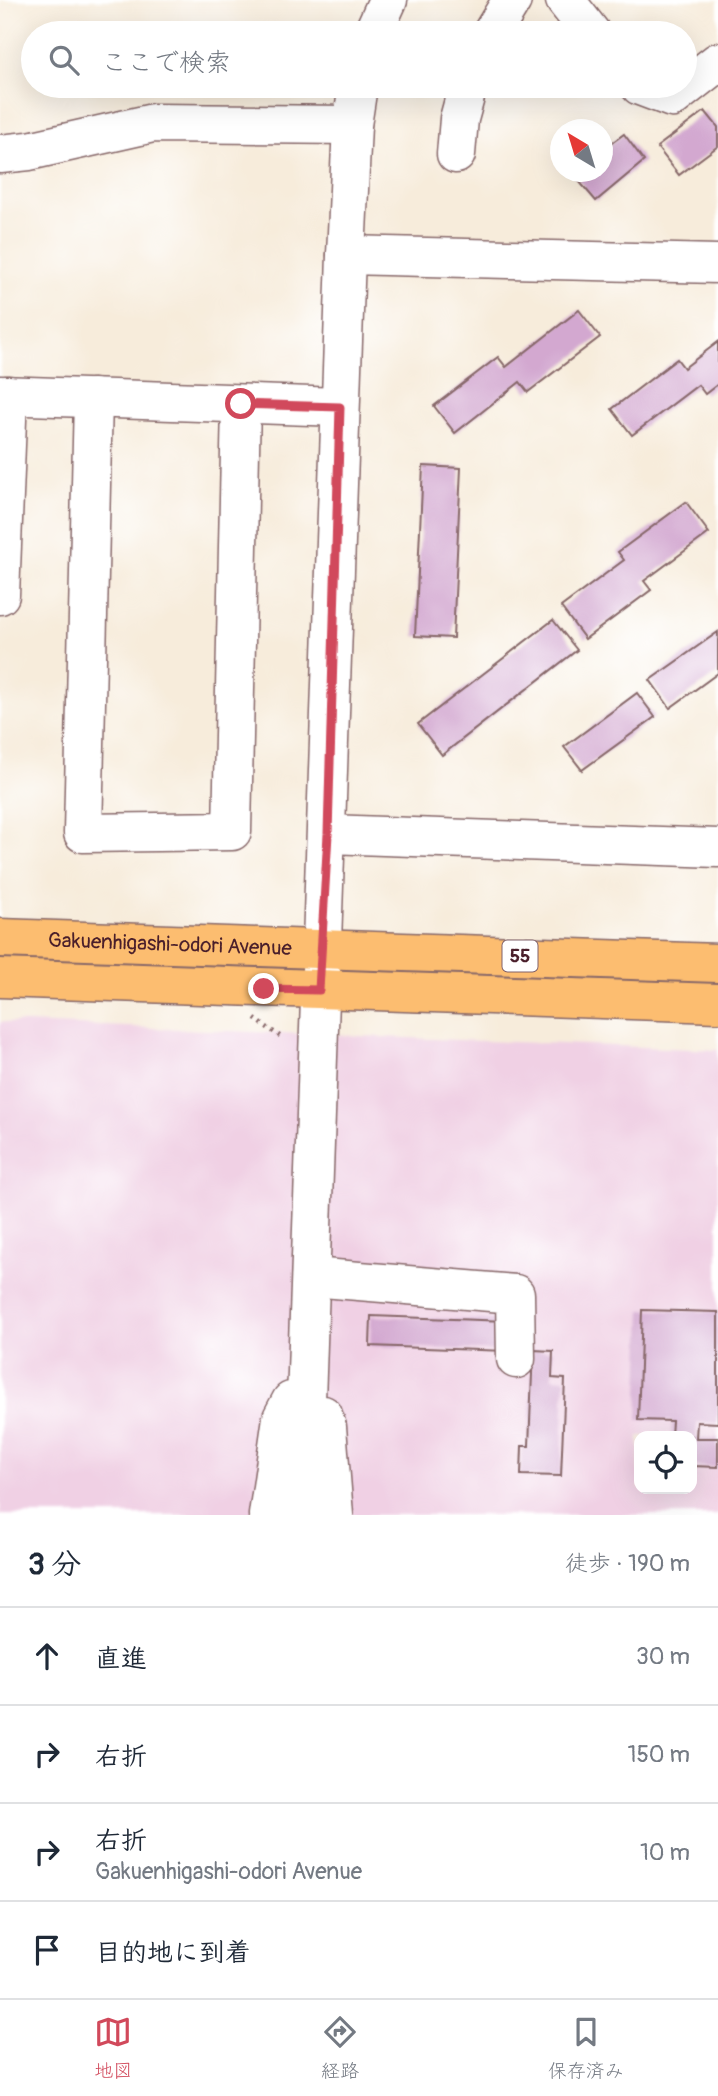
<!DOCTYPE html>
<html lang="ja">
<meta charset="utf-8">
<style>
body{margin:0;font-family:Pangolin,"Klee One",sans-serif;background:#f2f2f3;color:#1f2937}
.controls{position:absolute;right:21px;bottom:21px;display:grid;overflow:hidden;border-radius:14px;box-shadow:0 7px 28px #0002}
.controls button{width:63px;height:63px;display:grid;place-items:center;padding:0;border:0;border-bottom:2px solid #e0e1e3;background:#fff;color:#1f2937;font:35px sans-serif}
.compass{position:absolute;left:550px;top:119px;width:63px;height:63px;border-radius:50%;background:#fff;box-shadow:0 7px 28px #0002;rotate:322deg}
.stop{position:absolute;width:21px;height:21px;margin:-16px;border:5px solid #d1495b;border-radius:50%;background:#fff}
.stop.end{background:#d1495b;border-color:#fff;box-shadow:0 2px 7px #0008}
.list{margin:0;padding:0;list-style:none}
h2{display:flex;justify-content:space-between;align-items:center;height:91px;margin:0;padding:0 28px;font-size:30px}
h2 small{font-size:23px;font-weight:400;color:#747a83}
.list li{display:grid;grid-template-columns:46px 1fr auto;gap:21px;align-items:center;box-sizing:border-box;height:98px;padding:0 28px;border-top:2px solid #e0e1e3}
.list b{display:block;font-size:26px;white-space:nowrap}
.list p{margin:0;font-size:23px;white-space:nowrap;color:#747a83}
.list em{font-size:23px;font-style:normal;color:#747a83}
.icon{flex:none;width:38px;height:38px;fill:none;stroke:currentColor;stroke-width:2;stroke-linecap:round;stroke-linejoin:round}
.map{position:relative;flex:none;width:718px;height:1515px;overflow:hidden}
.search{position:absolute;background:#fff;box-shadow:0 7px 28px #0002;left:21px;right:21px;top:21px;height:77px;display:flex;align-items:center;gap:18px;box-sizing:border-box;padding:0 24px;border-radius:38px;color:#747a83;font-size:26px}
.sheet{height:483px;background:#fff}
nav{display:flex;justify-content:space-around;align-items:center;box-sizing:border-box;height:98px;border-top:2px solid #e0e1e3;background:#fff;font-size:19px;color:#747a83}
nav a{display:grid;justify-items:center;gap:4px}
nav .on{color:#d1495b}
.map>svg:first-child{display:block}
.built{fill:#f0d0e4;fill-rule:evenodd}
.building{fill:#d3a8d0}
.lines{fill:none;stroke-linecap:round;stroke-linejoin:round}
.minor-casing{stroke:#876769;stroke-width:41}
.major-casing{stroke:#876769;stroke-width:41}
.path{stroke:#876769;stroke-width:4.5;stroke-dasharray:2 5;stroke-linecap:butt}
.minor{stroke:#fff;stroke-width:38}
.major{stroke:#fcbd6f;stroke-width:38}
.route{stroke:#d1495b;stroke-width:9}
.labels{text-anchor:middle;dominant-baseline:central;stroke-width:7;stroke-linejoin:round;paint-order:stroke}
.shield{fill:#fff;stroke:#80626b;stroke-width:2}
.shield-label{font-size:19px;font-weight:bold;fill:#4a1f2b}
.street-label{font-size:21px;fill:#4a1f2b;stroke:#fff}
</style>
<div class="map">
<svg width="718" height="1515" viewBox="0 0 718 1515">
<rect width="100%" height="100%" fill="#fff"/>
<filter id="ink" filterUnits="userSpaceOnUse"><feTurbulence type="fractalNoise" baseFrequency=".0143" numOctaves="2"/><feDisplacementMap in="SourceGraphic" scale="14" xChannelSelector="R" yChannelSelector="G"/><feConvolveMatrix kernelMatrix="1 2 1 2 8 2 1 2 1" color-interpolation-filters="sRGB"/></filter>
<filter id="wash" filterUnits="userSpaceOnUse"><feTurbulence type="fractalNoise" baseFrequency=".00686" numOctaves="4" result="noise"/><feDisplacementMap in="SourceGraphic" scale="28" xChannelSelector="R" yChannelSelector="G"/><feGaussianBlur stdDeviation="1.57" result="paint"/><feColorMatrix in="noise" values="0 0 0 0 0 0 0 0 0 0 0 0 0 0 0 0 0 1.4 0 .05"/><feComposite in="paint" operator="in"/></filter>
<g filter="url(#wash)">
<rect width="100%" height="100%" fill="#f7ecdb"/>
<path class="built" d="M0,1022l718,28v465h-718zM639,1436h53v53h-53z"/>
<g id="blocks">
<g class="building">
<polygon points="705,111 718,127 718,146 679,175 657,147"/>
<polygon points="624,134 644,161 596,201 572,173 602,172 602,150"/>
<polygon points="579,310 600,337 528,392 520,382 455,433 434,406 498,357 506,367"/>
<polygon points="718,342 718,384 705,394 698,385 632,435 612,409 677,359 684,368"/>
<polygon points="423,466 461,468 453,638 415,636"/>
<polygon points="686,502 709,533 644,581 651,590 585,639 561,607 624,560 618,552"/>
<polygon points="553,620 577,650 442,755 418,724"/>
<polygon points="718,632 718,673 670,708 650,680"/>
<polygon points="637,693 655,717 582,770 564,747"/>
<polygon points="642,1310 718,1312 718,1423 697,1422 696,1438 718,1438 718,1467 692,1466 692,1436 671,1436 672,1421 638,1420"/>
<polygon points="371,1316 507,1321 506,1351 370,1346"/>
<polygon points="533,1350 553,1351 552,1378 565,1379 561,1476 521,1475 522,1446 529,1446"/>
</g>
</g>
</g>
<g filter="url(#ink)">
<use href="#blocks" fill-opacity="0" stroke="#876769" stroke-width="2"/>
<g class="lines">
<defs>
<g id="minor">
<polyline points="565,0 591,33"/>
<polyline points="373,33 388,0"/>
<polyline points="492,33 512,0"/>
<polyline points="640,86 672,98 718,62"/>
<polyline points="0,154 29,151 153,123 352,125"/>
<polyline points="456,154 459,119 468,86"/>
<polyline points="346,255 718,264"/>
<polyline points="0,395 340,407"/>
<polyline points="93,398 83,833 232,831 241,404"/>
<polyline points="0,595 8,395"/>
<polyline points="328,834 718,848"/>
<polyline points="311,1277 515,1294 516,1359"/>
<polyline points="323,1415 327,1427 334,1515"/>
<polyline points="268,1515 282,1418 291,1401"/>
<polyline points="302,1515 346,255 352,125 358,86"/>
</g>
<g id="major">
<path id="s1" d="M0,938l718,25"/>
<polyline points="0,978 718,1003"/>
</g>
</defs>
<use href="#minor" class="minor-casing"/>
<use href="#major" class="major-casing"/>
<polyline class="path" points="255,1019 281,1037"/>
<use href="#minor" class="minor"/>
<use href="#major" class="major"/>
</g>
</g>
<g class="lines" filter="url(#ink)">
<polyline class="route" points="241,404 340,407 328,834 319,990 264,989"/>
</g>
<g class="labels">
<rect class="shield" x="502.5" y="940.5" width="35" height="31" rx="5"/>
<g class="shield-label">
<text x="520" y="956">55</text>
</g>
<g class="street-label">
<text stroke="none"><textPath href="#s1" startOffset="170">Gakuenhigashi-odori Avenue</textPath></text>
</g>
</g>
</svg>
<div class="controls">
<button><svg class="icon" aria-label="locate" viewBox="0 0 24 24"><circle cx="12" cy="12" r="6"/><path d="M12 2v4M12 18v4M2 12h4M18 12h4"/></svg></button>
</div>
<svg class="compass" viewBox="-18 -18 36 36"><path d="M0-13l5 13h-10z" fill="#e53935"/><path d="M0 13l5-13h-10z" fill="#747a83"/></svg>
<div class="stop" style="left:241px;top:404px"></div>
<div class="stop end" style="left:264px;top:989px"></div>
<div class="search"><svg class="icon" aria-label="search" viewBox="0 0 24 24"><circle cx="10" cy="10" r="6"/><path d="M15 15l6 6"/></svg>ここで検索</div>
</div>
<section class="sheet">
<h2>3 分<small>徒歩 · 190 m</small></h2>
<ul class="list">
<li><svg class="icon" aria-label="ahead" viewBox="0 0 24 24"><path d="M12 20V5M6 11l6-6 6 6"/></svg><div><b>直進</b></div><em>30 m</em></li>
<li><svg class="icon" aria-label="right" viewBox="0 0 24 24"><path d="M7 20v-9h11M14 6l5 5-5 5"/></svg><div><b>右折</b></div><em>150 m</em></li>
<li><svg class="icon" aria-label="right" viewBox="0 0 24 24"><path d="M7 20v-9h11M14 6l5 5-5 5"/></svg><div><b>右折</b><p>Gakuenhigashi-odori Avenue</p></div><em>10 m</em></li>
<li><svg class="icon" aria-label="arrive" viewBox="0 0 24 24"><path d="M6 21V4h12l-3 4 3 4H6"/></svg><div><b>目的地に到着</b></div></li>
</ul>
</section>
<nav>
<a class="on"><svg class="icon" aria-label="map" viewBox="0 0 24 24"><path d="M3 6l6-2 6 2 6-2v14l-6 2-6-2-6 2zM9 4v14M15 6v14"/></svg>地図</a>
<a><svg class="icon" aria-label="directions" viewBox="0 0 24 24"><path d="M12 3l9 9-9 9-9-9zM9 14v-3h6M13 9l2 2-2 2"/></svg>経路</a>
<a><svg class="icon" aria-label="saved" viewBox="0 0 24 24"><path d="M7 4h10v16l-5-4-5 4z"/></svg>保存済み</a>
</nav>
